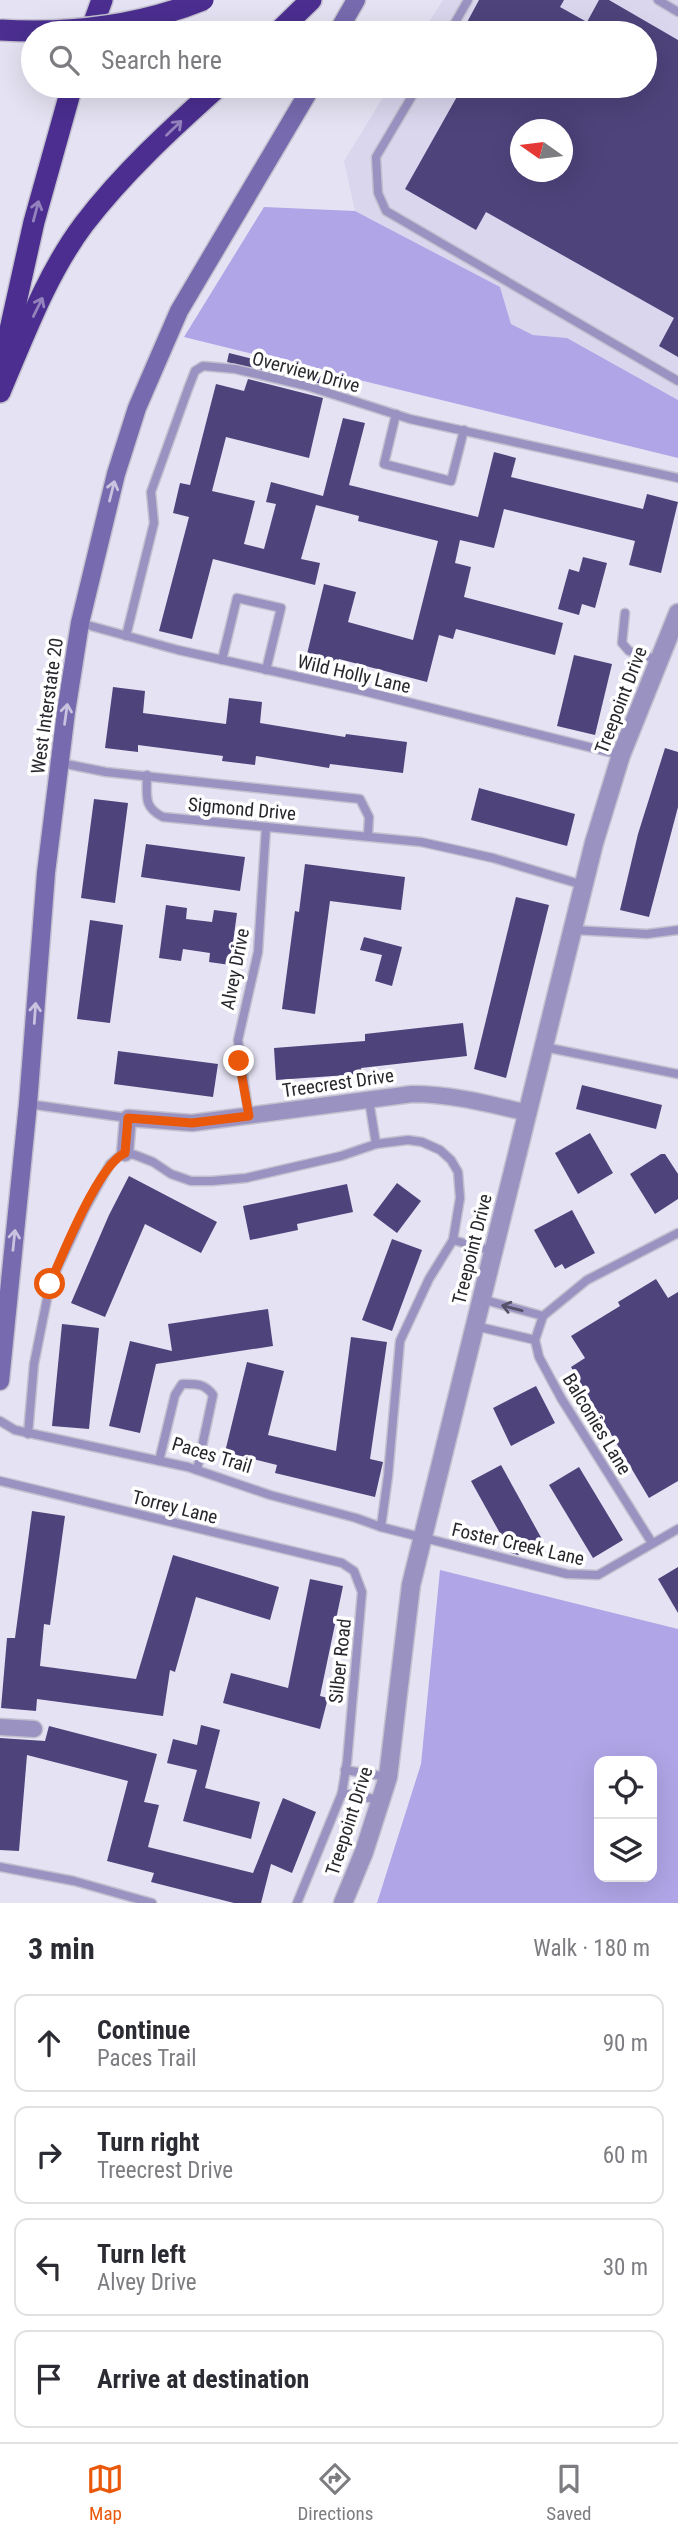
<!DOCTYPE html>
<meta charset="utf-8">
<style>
body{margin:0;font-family:"Roboto Condensed",sans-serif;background:#f2f2f3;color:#2b2b33}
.controls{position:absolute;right:21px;bottom:21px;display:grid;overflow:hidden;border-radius:14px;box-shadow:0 7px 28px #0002}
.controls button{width:63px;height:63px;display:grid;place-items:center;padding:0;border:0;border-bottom:2px solid #e1e1e2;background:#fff;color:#2b2b33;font:35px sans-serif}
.compass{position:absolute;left:510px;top:119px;width:63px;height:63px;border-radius:50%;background:#fff;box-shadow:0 7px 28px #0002;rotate:284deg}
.stop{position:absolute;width:21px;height:21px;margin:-16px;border:5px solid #ea580c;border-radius:50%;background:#fff}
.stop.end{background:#ea580c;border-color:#fff;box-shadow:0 2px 7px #0008}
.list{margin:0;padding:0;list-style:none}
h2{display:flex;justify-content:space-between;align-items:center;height:91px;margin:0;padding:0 28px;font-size:30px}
h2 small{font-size:23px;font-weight:400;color:#7c7c81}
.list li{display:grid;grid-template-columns:46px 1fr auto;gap:21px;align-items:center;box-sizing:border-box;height:98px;margin:0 14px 14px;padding:0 14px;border:2px solid #e1e1e2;border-radius:14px}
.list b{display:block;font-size:26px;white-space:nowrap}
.list p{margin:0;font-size:23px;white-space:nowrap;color:#7c7c81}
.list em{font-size:23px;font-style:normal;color:#7c7c81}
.icon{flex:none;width:38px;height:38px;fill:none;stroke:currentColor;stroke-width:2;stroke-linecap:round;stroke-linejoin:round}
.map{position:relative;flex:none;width:678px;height:1903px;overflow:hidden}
.search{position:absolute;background:#fff;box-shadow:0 7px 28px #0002;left:21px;right:21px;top:21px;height:77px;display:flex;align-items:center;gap:18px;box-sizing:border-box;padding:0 24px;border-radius:38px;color:#7c7c81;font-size:26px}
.sheet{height:539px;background:#fff}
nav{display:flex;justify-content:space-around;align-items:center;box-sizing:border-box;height:98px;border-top:2px solid #e1e1e2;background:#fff;font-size:19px;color:#7c7c81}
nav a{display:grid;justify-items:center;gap:4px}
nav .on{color:#ea580c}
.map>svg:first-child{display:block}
.built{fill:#d9d6ed;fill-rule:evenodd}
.forest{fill:#b0a5e6;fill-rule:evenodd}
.building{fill:#4e437b;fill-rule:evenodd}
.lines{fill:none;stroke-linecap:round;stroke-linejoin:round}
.service-casing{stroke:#c3c1cf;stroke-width:11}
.minor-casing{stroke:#c3c1cf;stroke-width:19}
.tertiary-casing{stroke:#c3c1cf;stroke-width:21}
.secondary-casing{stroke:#c3c1cf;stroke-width:21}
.motorway-casing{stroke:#c3c1cf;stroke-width:24}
.service{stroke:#9a93c2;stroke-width:8}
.minor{stroke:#9a93c2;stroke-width:16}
.tertiary{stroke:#9a93c2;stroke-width:18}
.secondary{stroke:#776aae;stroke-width:18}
.motorway{stroke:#4b2e90;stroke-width:21}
.motorway-bridge-casing{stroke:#c3c1cf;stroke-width:24;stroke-linecap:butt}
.motorway-bridge{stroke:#4b2e90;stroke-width:21}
.oneway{stroke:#9382bc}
.oneway2{stroke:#c9c3df}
.oneway3{stroke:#565269}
.route{stroke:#ea580c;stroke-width:9}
.labels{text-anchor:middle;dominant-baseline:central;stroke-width:7;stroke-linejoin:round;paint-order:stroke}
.street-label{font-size:19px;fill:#28272d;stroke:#fff}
</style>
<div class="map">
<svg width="678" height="1903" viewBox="0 0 678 1903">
<rect width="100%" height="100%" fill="#e5e3f3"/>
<path class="built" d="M443,0h235v400l-111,-62 -34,-3 -22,-11 -11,-37 -145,-76 -11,-50 46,-75h255v-53h-223zM520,130h42v42h-42z"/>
<g class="forest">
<polygon points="264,207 355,211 500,287 511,324 533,335 567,338 678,400 678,458 184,337"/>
<path d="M440,1570l238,59v274h-301l44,-139zM599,1761h53v116h-53z"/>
</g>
<g class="building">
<path d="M479,0h85l-4,7 27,15 12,-22h10l69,40v317l-19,-11 15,-28 -188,-106 -10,18 -71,-41 58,-103h182v-53h-168l-12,-7zM521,130h42v42h-42z"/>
<polygon points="229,353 328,378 326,385 227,362"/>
<polygon points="248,379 323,398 309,458 226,437 212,491 255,501 244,544 264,549 276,504 266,502 271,482 323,496 343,418 365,423 349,485 478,517 494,452 516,458 511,477 643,509 647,494 678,502 661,573 629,565 635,541 504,509 494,548 460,540 455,563 471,567 464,597 563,623 555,655 456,629 453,639 439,635 427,682 339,659 338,662 307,654 324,584 356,592 348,622 413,640 438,541 358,521 359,516 316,505 301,559 320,563 315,585 213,559 192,639 159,631 189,517 173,513 180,483 190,485 216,384 244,391"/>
<polygon points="583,557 607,563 595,608 582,604 579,615 558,609 569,569 579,572"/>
<polygon points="574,655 612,664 595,735 557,726"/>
<polygon points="113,687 145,691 143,713 226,724 229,698 262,702 260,723 345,737 346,734 407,742 403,773 330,764 329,768 256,756 255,765 222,761 223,756 138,745 138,752 105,748"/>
<polygon points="665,748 678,752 678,807 649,917 620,910 638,834"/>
<polygon points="479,788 575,814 567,846 471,820"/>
<polygon points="94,799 128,803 115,903 81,898"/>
<polygon points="146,844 245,857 240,891 141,877"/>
<polygon points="305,864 405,877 401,910 330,901 315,1014 282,1009 295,911 299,912"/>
<polygon points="516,897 549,905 506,1078 474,1069"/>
<polygon points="166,905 187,908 186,919 212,922 214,910 237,913 230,965 209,962 210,953 183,949 181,961 159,958"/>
<polygon points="90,920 123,925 110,1023 77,1019"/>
<polygon points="364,937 402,947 392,986 375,981 382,955 360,950"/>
<polygon points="463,1023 467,1056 361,1068 362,1074 276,1080 274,1048 365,1041 365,1034"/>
<polygon points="118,1051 218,1064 213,1097 114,1084"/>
<polygon points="582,1085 662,1105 656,1129 576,1109"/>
<polygon points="590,1133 613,1173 578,1194 555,1153"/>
<polygon points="661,1154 665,1154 678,1174 678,1199 655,1214 630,1174"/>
<polygon points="129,1176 217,1222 201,1253 145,1224 105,1317 71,1303 109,1215"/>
<polygon points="397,1183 421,1201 397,1233 373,1215"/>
<polygon points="347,1184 353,1212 297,1224 298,1230 250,1240 243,1206"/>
<polygon points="572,1210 595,1253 565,1269 562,1264 555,1268 534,1230"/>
<polygon points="392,1239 422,1250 392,1331 362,1320"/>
<polygon points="656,1279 668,1298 678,1292 678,1481 649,1498 571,1367 585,1358 571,1336 620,1306 618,1302"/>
<polygon points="268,1309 273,1346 156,1364 140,1433 109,1426 130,1341 172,1351 168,1324"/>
<polygon points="62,1324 99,1328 89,1429 52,1426"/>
<polygon points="351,1337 387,1342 370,1459 383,1462 375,1497 275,1473 277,1465 225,1452 247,1362 284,1371 268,1435 336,1451"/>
<polygon points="536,1386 555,1423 511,1446 493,1408"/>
<polygon points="501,1465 543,1541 518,1555 511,1553 471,1481"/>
<polygon points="579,1467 623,1540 593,1558 549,1485"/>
<polygon points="32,1511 65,1516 50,1625 44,1624 40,1666 136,1679 173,1555 279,1587 270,1620 196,1597 175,1672 170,1670 163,1716 37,1699 36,1711 1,1708 7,1638 15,1638"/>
<polygon points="678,1567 678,1613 658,1579"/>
<polygon points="310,1579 343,1586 320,1696 328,1698 320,1729 223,1703 231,1673 288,1688"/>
<polygon points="201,1725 220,1730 205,1788 260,1802 251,1839 183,1821 197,1770 167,1763 173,1739 197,1745"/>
<polygon points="49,1726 157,1754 144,1802 159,1805 148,1847 253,1873 283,1798 316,1812 292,1873 271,1864 261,1903 234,1903 151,1882 154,1873 107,1861 128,1781 27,1755 19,1851 0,1850 0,1738 45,1741"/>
</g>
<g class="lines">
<defs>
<g id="service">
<polyline points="658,0 678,12"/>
<polyline points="449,33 468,0"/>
<polyline points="418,86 376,157 378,193 386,211 678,381"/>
<polyline points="396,414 384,464 451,481 464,430"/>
<polyline points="625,613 622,643 629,651 658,660"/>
<polyline points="80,623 178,650 363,691 621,755"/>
<polyline points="126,636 154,523 151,492 188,389 195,371 203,366 235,369 307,386 410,419 678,478"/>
<polyline points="222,660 237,598 281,608 266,670"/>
<polyline points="61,763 106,772 360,799 369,817 368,835"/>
<path d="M147,775c0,21 -4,32 16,42l258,25 72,16 90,27"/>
<polyline points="573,930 647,934 678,930"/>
<polyline points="544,1047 678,1074"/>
<polyline points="369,1100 376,1144"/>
<polyline points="28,1104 128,1118"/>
<polyline points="249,1117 238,1040 258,952 266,827"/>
<polyline points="453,1240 493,1251"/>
<polyline points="481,1299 543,1316"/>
<polyline points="543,1316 535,1340 539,1357 561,1398 652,1543"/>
<polyline points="543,1316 587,1280 678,1233"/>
<polyline points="475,1326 535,1340"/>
<polyline points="0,1421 15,1430 188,1467 270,1495 356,1518 381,1527 567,1574 598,1575 678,1529"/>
<polyline points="28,1434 34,1364 50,1284 85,1209 110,1164 119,1156 125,1153 135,1155 153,1162 171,1174 191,1181 212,1181 246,1178 341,1156 376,1144 408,1140 422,1142 440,1150 451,1160 458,1172 460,1198 453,1240 429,1279 400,1341 388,1476 381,1527"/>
<path d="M159,1461l16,-66 7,-11c14,0 22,-1 31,11l-16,75"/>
<polyline points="0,1481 342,1563 354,1571 362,1592 347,1762 342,1793 297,1903"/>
<polyline points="345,1770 388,1777"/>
<polyline points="342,1793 380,1800"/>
<polyline points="0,1867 74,1881 152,1903"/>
</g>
<g id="minor">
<path d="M125,1153l3,-35 64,5 220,-29c40,0 77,10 116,19"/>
<polyline points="0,1727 34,1729"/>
</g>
<polyline id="tertiary" points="343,1903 364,1852 388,1777 411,1585 594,843 621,755 678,613"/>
<g id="secondary">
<polyline points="337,33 356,0"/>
<polyline points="0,1381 28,1104 46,873 66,712 80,623 116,474 137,408 179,311 312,86"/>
</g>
<g id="motorway">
<polyline points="90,33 102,0"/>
<polyline points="277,33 311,0"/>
<polyline points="3,361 34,222 72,86"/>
<path d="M0,392c24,-56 47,-119 84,-168 39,-51 87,-95 135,-138"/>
</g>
</defs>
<use href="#service" class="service-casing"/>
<use href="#minor" class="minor-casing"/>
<use href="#tertiary" class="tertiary-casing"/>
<use href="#secondary" class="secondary-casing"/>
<use href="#motorway" class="motorway-casing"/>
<use href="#service" class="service"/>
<use href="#minor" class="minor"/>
<use href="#tertiary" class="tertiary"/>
<use href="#secondary" class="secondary"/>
<use href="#motorway" class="motorway"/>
<defs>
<path id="motorway-bridge" d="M0,30c68,4 139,-4 203,-30"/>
</defs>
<use href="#motorway-bridge" class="motorway-bridge-casing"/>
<use href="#motorway-bridge" class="motorway-bridge"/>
</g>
<defs><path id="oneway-shaft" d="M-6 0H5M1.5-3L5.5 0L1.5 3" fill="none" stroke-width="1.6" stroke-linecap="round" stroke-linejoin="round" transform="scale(1.75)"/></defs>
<g class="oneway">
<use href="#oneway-shaft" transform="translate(174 128) rotate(-44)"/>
<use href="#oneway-shaft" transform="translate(36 211) rotate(-75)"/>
<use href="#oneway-shaft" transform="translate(38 307) rotate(-64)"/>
</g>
<g class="oneway2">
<use href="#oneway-shaft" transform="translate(112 491) rotate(-76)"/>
<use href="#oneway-shaft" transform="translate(66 714) rotate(-82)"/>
<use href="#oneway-shaft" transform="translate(35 1013) rotate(-86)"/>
<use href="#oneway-shaft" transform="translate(14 1240) rotate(-84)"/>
</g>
<use class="oneway3" href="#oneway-shaft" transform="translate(512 1308) rotate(-165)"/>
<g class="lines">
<path class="route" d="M50,1284c12,-29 49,-120 75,-131l3,-35 64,5 57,-7 -10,-55"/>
</g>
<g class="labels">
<g class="street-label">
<text transform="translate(306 372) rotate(15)">Overview Drive</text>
<text transform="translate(354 674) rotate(13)">Wild Holly Lane</text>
<text transform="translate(621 700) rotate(-69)">Treepoint Drive</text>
<text transform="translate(47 706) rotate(-82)">West Interstate 20</text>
<text transform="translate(242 809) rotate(5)">Sigmond Drive</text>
<text transform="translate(235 969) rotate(-79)">Alvey Drive</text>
<text transform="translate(338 1083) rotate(-8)">Treecrest Drive</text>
<text transform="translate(472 1249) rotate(-76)">Treepoint Drive</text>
<text transform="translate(597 1424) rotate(59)">Balconies Lane</text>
<text transform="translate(212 1455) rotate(17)">Paces Trail</text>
<text transform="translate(175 1507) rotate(14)">Torrey Lane</text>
<text transform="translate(518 1544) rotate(13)">Foster Creek Lane</text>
<text transform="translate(340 1661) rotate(-84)">Silber Road</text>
<text transform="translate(349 1821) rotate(-72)">Treepoint Drive</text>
</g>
</g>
</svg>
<div class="controls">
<button><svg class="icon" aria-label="locate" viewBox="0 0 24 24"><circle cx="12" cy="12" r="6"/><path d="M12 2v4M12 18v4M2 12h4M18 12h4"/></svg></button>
<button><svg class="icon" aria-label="layers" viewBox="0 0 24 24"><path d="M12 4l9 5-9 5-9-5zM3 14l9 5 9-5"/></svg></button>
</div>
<svg class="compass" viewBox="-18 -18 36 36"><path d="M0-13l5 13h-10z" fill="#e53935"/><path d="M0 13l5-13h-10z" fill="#7c7c81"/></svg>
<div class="stop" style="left:50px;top:1284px"></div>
<div class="stop end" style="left:239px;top:1061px"></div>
<div class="search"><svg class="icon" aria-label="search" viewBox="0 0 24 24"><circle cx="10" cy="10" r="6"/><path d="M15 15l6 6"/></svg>Search here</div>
</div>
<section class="sheet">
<h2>3 min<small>Walk · 180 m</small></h2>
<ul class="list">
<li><svg class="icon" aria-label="ahead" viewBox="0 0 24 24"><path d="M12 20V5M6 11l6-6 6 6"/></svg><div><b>Continue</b><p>Paces Trail</p></div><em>90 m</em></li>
<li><svg class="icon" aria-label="right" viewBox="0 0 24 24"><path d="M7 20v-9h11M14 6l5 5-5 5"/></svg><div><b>Turn right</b><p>Treecrest Drive</p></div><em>60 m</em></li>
<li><svg class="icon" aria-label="left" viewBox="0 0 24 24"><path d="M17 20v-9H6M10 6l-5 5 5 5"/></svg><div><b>Turn left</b><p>Alvey Drive</p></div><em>30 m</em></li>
<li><svg class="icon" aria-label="arrive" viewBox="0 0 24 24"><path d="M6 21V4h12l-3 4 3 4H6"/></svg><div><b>Arrive at destination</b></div></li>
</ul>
</section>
<nav>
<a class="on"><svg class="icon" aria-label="map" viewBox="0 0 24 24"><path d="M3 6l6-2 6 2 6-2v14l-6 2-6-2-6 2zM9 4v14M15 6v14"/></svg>Map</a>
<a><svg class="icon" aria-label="directions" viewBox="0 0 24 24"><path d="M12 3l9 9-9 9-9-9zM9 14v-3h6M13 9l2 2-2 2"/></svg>Directions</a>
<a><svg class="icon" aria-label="saved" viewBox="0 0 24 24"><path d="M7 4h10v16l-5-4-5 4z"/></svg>Saved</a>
</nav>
